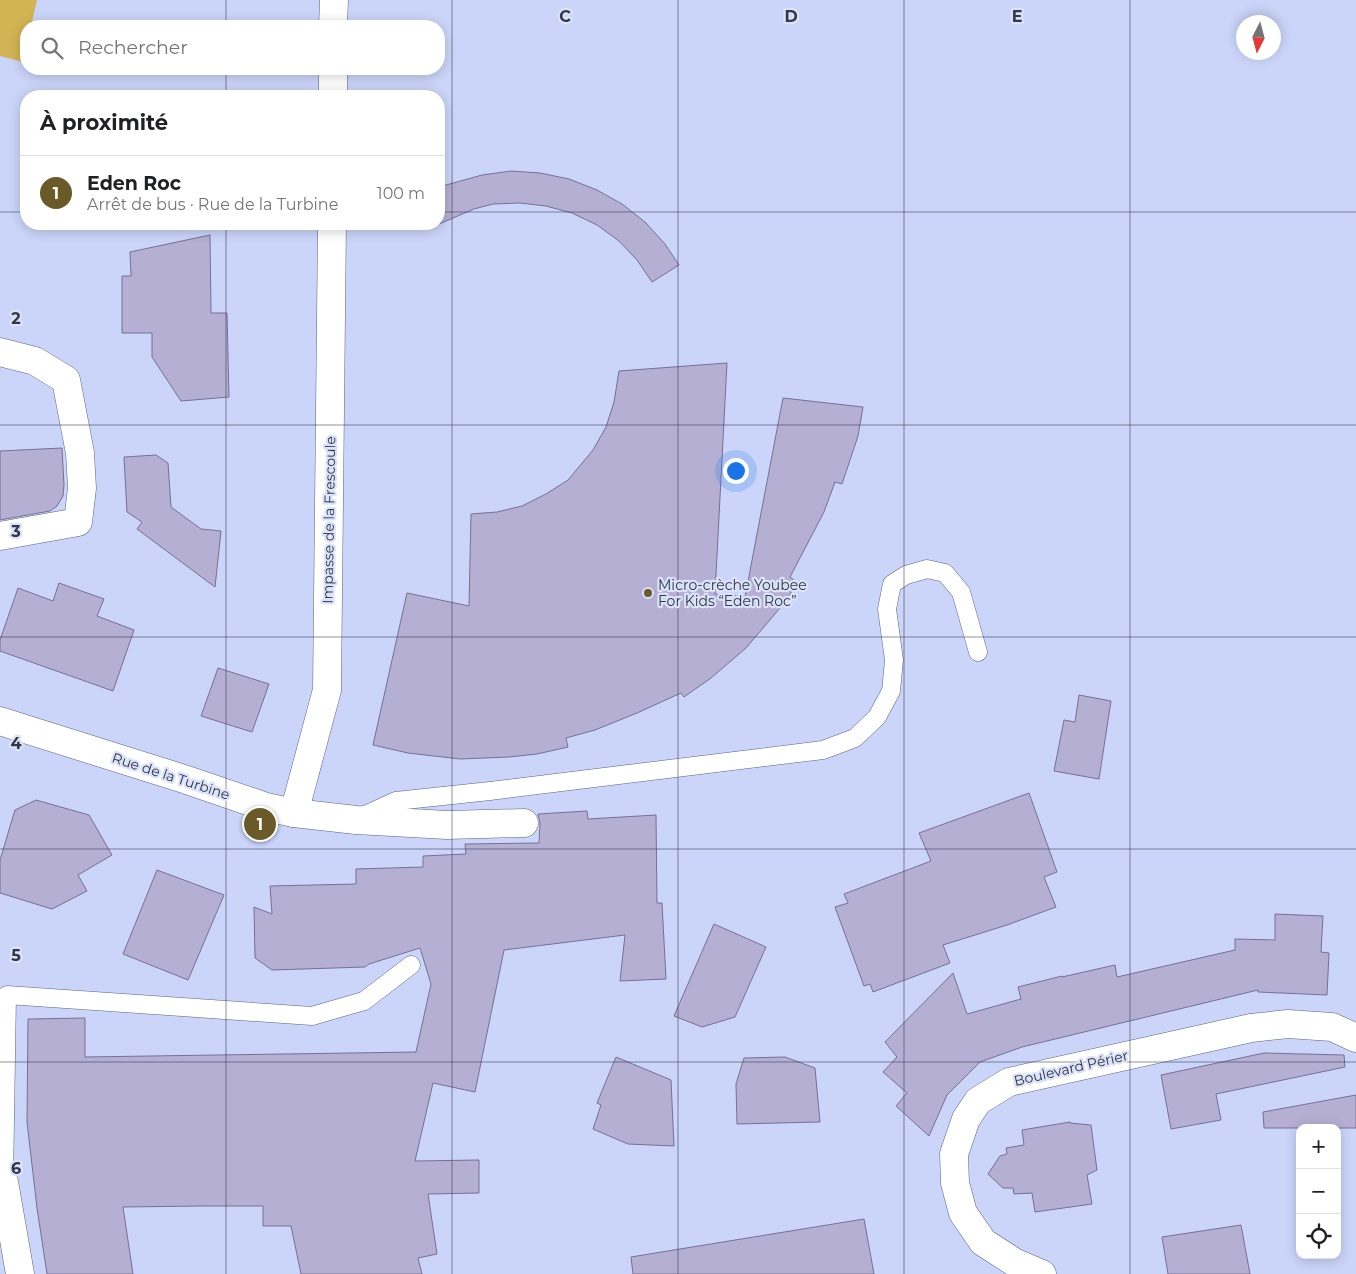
<!DOCTYPE html>
<html lang="fr">
<meta charset="utf-8">
<style>
body{margin:0;font-family:Montserrat,sans-serif;background:#f2f2f2;color:#202124}
.controls{position:absolute;right:15px;bottom:15px;display:grid;overflow:hidden;border-radius:10px;box-shadow:0 2px 12px #0003}
.controls button{width:45px;height:45px;display:grid;place-items:center;padding:0;border:0;border-bottom:1px solid #e0e0e0;background:#fff;color:#202124;font:25px sans-serif}
.compass{position:absolute;left:1236px;top:15px;width:45px;height:45px;border-radius:50%;background:#fff;box-shadow:0 2px 12px #0003;rotate:186deg}
.you{position:absolute;left:735px;top:470px;width:18px;height:18px;margin:-12px;border:4px solid #fff;border-radius:50%;background:#1a73e8;box-shadow:0 0 0 8px #1a73e833}
.badge{display:grid;place-items:center;width:32px;height:32px;border-radius:50%;background:#6a5a28;color:#fff;font-size:16px;font-weight:700}
.pin{position:absolute;translate:-50% -50%;border:2px solid #fff;box-shadow:0 1px 5px #0006}
.list{margin:0;padding:0;list-style:none}
h2{display:flex;justify-content:space-between;align-items:center;height:65px;margin:0;padding:0 20px;font-size:21px}
h2 small{font-size:16px;font-weight:400;color:#757577}
.list li{display:grid;grid-template-columns:32px 1fr auto;gap:15px;align-items:center;box-sizing:border-box;height:75px;padding:0 20px;border-top:1px solid #e0e0e0}
.list b{display:block;font-size:19px;white-space:nowrap}
.list p{margin:0;font-size:16px;white-space:nowrap;color:#757577}
.list em{font-size:16px;font-style:normal;color:#757577}
.icon{flex:none;width:28px;height:28px;fill:none;stroke:currentColor;stroke-width:2;stroke-linecap:round;stroke-linejoin:round}
.map{position:relative;flex:none;width:1356px;height:1274px;overflow:hidden}
.search{position:absolute;background:#fff;box-shadow:0 2px 12px #0003;left:20px;top:20px;width:425px;height:55px;display:flex;align-items:center;gap:12px;box-sizing:border-box;padding:0 18px;border-radius:20px;color:#757577;font-size:19px}
.panel{position:absolute;background:#fff;box-shadow:0 2px 12px #0003;left:20px;top:90px;width:425px;height:140px;border-radius:20px}
.map>svg:first-child{display:block}
.green{fill:#d2b454}
.building{fill:#b5afd4;stroke:#767193}
.lines{fill:none;stroke-linecap:round;stroke-linejoin:round}
.service-casing{stroke:#5a6383;stroke-width:19}
.minor-casing{stroke:#5a6383;stroke-width:29}
.tertiary-casing{stroke:#5a6383;stroke-width:29}
.service{stroke:#fff;stroke-width:18}
.minor{stroke:#fff;stroke-width:28}
.tertiary{stroke:#fff;stroke-width:28}
.grid{fill:none;stroke:#333746;stroke-width:1;stroke-opacity:0.55}
.poi-dot{fill:#6a5a28;stroke:#dbe2f9;stroke-width:2}
.labels{text-anchor:middle;dominant-baseline:central;stroke-width:4.5;stroke-linejoin:round;paint-order:stroke}
.street-label{font-size:14px;fill:#333746;stroke:#dbe2f9}
.poi-label{font-size:14px;fill:#333746;stroke:#dbe2f9;text-anchor:start}
.grid-label{font-size:16px;text-anchor:middle;font-weight:bold;fill:#333746;stroke:#dbe2f9;stroke-width:4.5;stroke-linejoin:round;paint-order:stroke}
</style>
<div class="map">
<svg width="1356" height="1274" viewBox="0 0 1356 1274">
<rect width="100%" height="100%" fill="#cad5f9"/>
<polygon class="green" points="0,0 37,0 31,26 26,26 26,47 23,62 0,56"/>
<g class="building">
<polygon points="511,171 540,173 569,179 597,190 622,204 645,222 665,244 679,265 652,282 637,260 619,241 597,225 572,213 546,206 520,203 493,204 474,209 439,224 439,187 482,175"/>
<polygon points="210,235 211,313 227,313 229,397 181,401 152,357 152,333 122,333 122,276 131,276 130,252"/>
<polygon points="727,363 715,594 745,597 783,398 863,407 858,436 842,484 835,482 824,512 790,577 798,583 780,608 746,648 711,678 684,697 681,693 637,713 595,730 566,738 568,747 537,754 509,757 460,759 408,753 373,745 407,593 469,606 471,514 497,512 522,506 546,494 568,480 593,450 606,427 614,402 619,371"/>
<polygon points="62,448 64,485 63,496 57,506 50,511 0,520 0,451"/>
<polygon points="156,455 168,463 171,507 201,529 221,531 215,587 137,529 142,522 127,512 124,457"/>
<polygon points="59,583 104,599 97,616 134,630 113,691 0,651 0,640 18,588 53,601"/>
<polygon points="218,668 269,684 252,732 201,716"/>
<polygon points="1079,695 1111,701 1099,779 1054,771 1064,720 1075,722"/>
<polygon points="1029,793 1057,872 1044,877 1056,907 1007,925 943,945 950,963 873,992 870,984 864,986 835,907 848,903 844,894 931,861 919,833"/>
<polygon points="36,800 89,815 112,855 78,875 87,891 52,909 0,893 0,860 15,810"/>
<polygon points="587,811 588,819 656,815 657,903 662,903 666,979 620,981 625,935 504,950 475,1092 433,1083 415,1161 479,1160 479,1193 428,1194 437,1254 418,1258 422,1274 301,1274 291,1226 263,1226 263,1206 201,1206 123,1207 133,1274 47,1274 37,1208 27,1122 28,1019 85,1018 85,1057 416,1052 431,984 420,948 369,964 365,967 272,970 255,958 254,907 272,914 270,886 356,884 356,869 423,867 423,856 466,854 465,844 539,843 540,823 538,814"/>
<polygon points="157,870 224,895 188,980 123,954"/>
<polygon points="1275,914 1323,916 1321,952 1329,953 1327,995 1258,992 1258,990 1022,1047 980,1062 947,1095 929,1136 896,1106 907,1093 883,1072 897,1057 885,1042 953,973 967,1014 1021,999 1018,987 1062,976 1062,977 1115,965 1117,977 1235,950 1235,939 1275,940"/>
<polygon points="714,924 766,947 735,1017 702,1027 674,1016"/>
<polygon points="1264,1053 1344,1055 1345,1067 1216,1094 1221,1120 1171,1129 1161,1075"/>
<polygon points="616,1057 671,1080 674,1146 628,1144 593,1129 601,1105 597,1103"/>
<polygon points="785,1057 815,1068 820,1122 737,1124 736,1084 744,1058"/>
<polygon points="1356,1095 1356,1128 1264,1128 1263,1112"/>
<polygon points="1070,1122 1070,1123 1091,1125 1097,1170 1087,1175 1092,1204 1035,1212 1032,1193 1014,1194 1013,1188 1003,1188 988,1174 1000,1156 1007,1154 1006,1148 1024,1145 1022,1130"/>
<polygon points="864,1219 874,1274 633,1274 631,1257"/>
<polygon points="1241,1225 1250,1274 1168,1274 1162,1237"/>
</g>
<g class="lines">
<defs>
<g id="service">
<polyline points="361,817 396,801 490,791 823,750 855,738 877,717 891,691 894,660 887,609 892,584 906,575 927,569 945,573 961,592 978,652"/>
<polyline points="4,1182 7,995 312,1016 364,1001 411,965"/>
</g>
<g id="minor">
<polyline points="333,26 334,0"/>
<polyline points="333,96 333,69"/>
<polyline points="0,352 35,361 66,380 80,453 82,488 78,522 0,536"/>
<polyline points="0,721 187,780 266,807 294,813 356,820 447,825 524,823"/>
<polyline points="294,813 327,690 332,224"/>
<polyline points="0,1182 4,1182 20,1274"/>
</g>
<polyline id="tertiary" points="1042,1274 1014,1262 983,1242 963,1213 955,1183 954,1154 966,1119 978,1101 1009,1082 1251,1028 1288,1024 1332,1027 1356,1038"/>
</defs>
<use href="#service" class="service-casing"/>
<use href="#minor" class="minor-casing"/>
<use href="#tertiary" class="tertiary-casing"/>
<use href="#service" class="service"/>
<use href="#minor" class="minor"/>
<use href="#tertiary" class="tertiary"/>
</g>
<path class="grid" d="M226,0v26M452,0v1274M678,0v1274M904,0v1274M1130,0v1274M226,69v27M0,212h26M439,212h917M226,224v1050M0,425h1356M0,637h1356M0,849h1356M0,1062h1356"/>
<circle class="poi-dot" cx="648" cy="593" r="5"/>
<g class="labels">
<g class="street-label">
<text transform="translate(329 520) rotate(-89)">Impasse de la Frescoule</text>
<text transform="translate(171 776) rotate(18)">Rue de la Turbine</text>
<text transform="translate(1071 1068) rotate(-13)">Boulevard Périer</text>
</g>
<g class="poi-label">
<text x="658" y="585">Micro-crèche Youbee<tspan x="658" dy="16">For Kids “Eden Roc”</tspan></text>
</g>
</g>
<g class="grid-label">
<text x="565" y="22">C</text>
<text x="791" y="22">D</text>
<text x="1017" y="22">E</text>
<text x="16" y="324">2</text>
<text x="16" y="537">3</text>
<text x="16" y="749">4</text>
<text x="16" y="961">5</text>
<text x="16" y="1174">6</text>
</g>
</svg>
<div class="controls">
<button>+</button>
<button>−</button>
<button><svg class="icon" aria-label="locate" viewBox="0 0 24 24"><circle cx="12" cy="12" r="6"/><path d="M12 2v4M12 18v4M2 12h4M18 12h4"/></svg></button>
</div>
<svg class="compass" viewBox="-18 -18 36 36"><path d="M0-13l5 13h-10z" fill="#e53935"/><path d="M0 13l5-13h-10z" fill="#757577"/></svg>
<div class="you"></div>
<div class="pin badge" style="left:260px;top:824px">1</div>
<div class="search"><svg class="icon" aria-label="search" viewBox="0 0 24 24"><circle cx="10" cy="10" r="6"/><path d="M15 15l6 6"/></svg>Rechercher</div>
<section class="panel">
<h2>À proximité<small></small></h2>
<ul class="list">
<li><span class="badge">1</span><div><b>Eden Roc</b><p>Arrêt de bus · Rue de la Turbine</p></div><em>100 m</em></li>
</ul>
</section>
</div>
